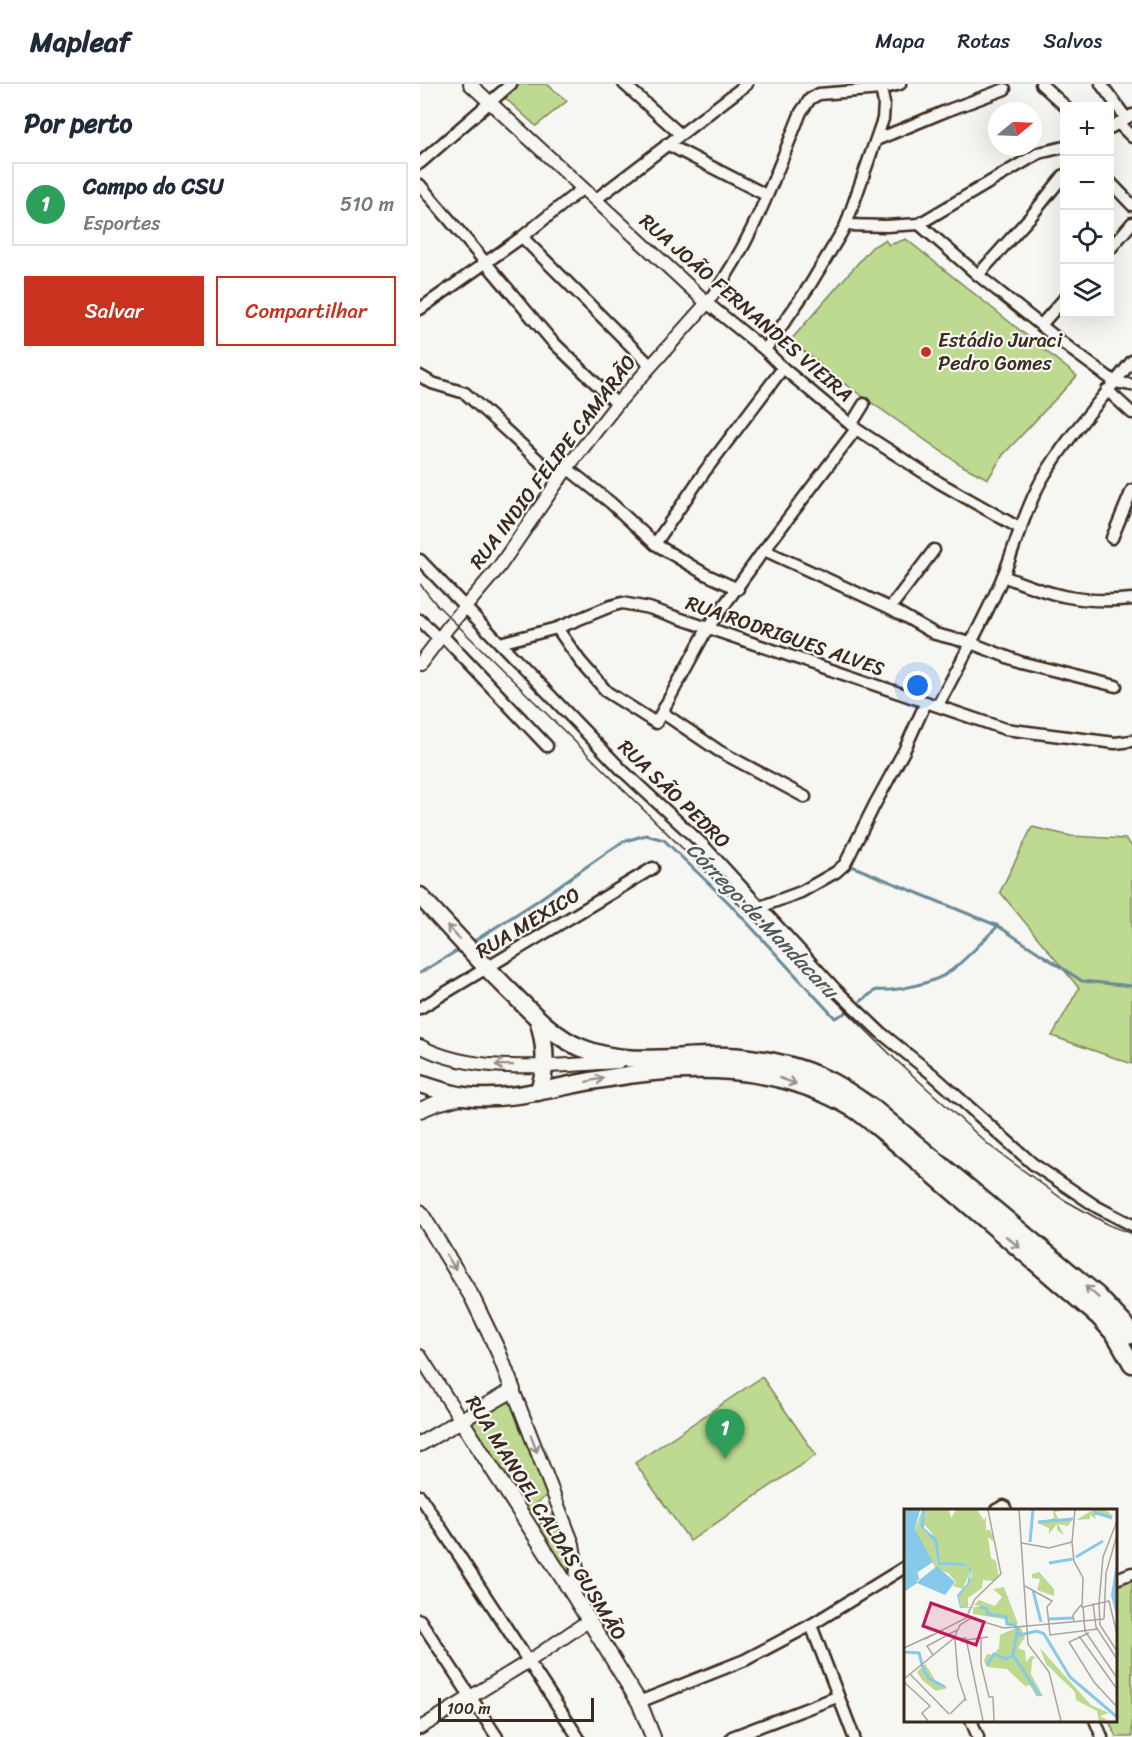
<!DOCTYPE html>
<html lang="pt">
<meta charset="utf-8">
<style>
body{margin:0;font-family:Sriracha,sans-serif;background:#f6f6f7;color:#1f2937}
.controls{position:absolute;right:18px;top:18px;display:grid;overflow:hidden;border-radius:0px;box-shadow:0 6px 24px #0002}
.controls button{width:54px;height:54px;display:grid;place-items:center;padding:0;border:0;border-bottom:2px solid #e0e1e3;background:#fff;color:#1f2937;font:30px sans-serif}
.compass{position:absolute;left:568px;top:18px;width:54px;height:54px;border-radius:50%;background:#fff;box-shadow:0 6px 24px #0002;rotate:71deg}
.scale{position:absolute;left:18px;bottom:15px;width:156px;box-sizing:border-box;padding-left:6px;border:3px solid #3b2a1e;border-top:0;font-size:16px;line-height:21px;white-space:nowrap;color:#3b2a1e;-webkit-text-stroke:4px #f6f6f2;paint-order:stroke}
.you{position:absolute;left:498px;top:602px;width:21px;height:21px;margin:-15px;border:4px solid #fff;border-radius:50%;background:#1a73e8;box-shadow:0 0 0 9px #1a73e833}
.badge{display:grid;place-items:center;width:39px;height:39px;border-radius:50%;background:#c8321e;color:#fff;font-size:20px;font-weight:700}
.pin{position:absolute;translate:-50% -50px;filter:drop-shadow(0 2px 3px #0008)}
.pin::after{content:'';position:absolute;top:32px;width:21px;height:18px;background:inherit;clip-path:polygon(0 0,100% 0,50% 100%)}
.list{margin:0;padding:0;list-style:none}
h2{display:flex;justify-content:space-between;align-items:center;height:78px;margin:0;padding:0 24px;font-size:26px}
h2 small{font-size:20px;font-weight:400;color:#747a83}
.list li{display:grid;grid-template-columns:39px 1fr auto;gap:18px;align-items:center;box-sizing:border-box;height:84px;margin:0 12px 12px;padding:0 12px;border:2px solid #e0e1e3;border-radius:0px}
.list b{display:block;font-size:22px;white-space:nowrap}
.list p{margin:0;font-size:20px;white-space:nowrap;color:#747a83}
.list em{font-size:20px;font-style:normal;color:#747a83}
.actions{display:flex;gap:12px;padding:18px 24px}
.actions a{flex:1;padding:14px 0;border:2px solid #c8321e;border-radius:0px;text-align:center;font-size:21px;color:#c8321e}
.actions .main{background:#c8321e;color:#fff}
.icon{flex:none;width:33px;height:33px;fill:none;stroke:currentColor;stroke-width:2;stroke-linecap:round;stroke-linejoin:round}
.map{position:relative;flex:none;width:712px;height:1653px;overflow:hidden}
header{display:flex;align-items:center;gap:36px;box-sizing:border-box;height:84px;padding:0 30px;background:#fff;border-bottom:2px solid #e0e1e3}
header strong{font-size:28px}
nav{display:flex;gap:33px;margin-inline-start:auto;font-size:21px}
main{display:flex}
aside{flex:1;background:#fff}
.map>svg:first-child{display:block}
.green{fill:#bed990;stroke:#7c8257;stroke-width:1.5}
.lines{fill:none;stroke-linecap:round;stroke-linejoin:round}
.stream{stroke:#698997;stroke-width:3}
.minor-casing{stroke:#3b2a1e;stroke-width:15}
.tertiary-casing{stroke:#3b2a1e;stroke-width:16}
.secondary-casing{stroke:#3b2a1e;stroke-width:18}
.primary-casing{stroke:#3b2a1e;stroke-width:21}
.minor{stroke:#f6f6f2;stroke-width:10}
.tertiary{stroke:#f6f6f2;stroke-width:12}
.secondary{stroke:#f6f6f2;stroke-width:14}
.primary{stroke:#f6f6f2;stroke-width:16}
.tram{stroke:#3b2a1e;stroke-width:1.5}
.oneway{stroke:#989088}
.poi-dot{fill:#c8321e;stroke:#f6f6f2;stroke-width:2}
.labels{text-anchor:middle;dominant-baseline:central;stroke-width:4.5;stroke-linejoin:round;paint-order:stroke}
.street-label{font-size:20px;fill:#3b2a1e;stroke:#f6f6f2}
.poi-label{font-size:20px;fill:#3b2a1e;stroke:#f6f6f2;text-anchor:start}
.water-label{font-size:21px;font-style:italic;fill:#525a5b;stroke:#f6f6f2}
.inset-river{fill:none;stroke:#87c9e8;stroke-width:3}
.inset-road{fill:none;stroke:#aba49d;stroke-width:1.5}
.view{fill:#c2185b;fill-opacity:0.15;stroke:#c2185b;stroke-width:3}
.inset-edge{fill:none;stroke:#3b2a1e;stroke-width:3}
</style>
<header>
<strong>Mapleaf</strong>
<nav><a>Mapa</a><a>Rotas</a><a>Salvos</a></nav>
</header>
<main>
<aside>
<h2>Por perto<small></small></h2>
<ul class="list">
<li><span class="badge" style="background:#2e9e5b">1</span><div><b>Campo do CSU</b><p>Esportes</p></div><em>510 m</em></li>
</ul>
<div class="actions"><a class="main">Salvar</a><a>Compartilhar</a></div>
</aside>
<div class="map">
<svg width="712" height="1653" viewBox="0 0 712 1653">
<rect width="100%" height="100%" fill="#f6f6f2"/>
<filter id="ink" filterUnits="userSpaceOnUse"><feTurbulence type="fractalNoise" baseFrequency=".0167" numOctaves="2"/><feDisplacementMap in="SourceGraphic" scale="12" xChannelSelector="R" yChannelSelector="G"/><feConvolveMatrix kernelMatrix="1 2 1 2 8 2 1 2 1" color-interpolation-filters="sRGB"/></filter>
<g filter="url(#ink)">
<g class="green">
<polygon points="101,0 127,0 147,17 116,42 85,14"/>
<polygon points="486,155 657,292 583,371 568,395 541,381 399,282 400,279 370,257 452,163 465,156 469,161"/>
<polygon points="612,743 651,752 705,755 712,762 712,980 632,952 659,904 580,808"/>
<polygon points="342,1293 396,1371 270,1457 215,1379"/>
<polygon points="93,1314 129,1410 105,1428 47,1338"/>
<polygon points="133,1430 147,1468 150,1498 116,1443"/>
<polygon points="712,1493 712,1653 696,1653 689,1637 696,1636 696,1500"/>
</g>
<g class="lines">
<g class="stream">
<polyline points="429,781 578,842 662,897 712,902"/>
<polyline points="51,859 114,819 202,758 226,751 244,756 309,819 415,934 427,928"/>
<polyline points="0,889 40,865"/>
<path d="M441,917l15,-11c17,2 59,-7 73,-18 18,-13 33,-31 49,-46"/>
</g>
<defs>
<g id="minor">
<polyline points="204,0 260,50"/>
<path d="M480,0l-19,5 -62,5 -9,5 -9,13c-27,66 -50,134 -94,191l58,47 18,18 73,61 84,54 81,46"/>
<polyline points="621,0 645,22"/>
<polyline points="681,0 706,34"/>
<polyline points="698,39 712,53"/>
<polyline points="690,44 712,31"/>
<polyline points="456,56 526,27 585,5"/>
<polyline points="247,60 346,111"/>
<polyline points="0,79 91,0"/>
<polyline points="690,98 712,121"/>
<polyline points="0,101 131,256 197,320"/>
<polyline points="175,116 327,0"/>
<polyline points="499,140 558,191 653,267 695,298 712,301"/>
<polyline points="426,141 466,142 499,140 619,69 644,63"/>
<polyline points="102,153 230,281"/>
<polyline points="690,165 712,139"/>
<polyline points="558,191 612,131 644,91"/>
<polyline points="0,225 102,153 163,104"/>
<polyline points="621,241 644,215"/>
<polyline points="345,266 390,201 426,141 463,35 464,19 461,5"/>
<polyline points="0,292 12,299 45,309 140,396"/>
<polyline points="687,306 712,329"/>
<polyline points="431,341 444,320"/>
<polyline points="147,384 191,419 235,460 285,490 318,505"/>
<polyline points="692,454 712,406"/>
<polyline points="235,460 285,387 363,284"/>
<polyline points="344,466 470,524 515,550 551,559 600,578 696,602"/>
<polyline points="0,476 202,686 283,761 416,906 460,948 512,990 613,1080 677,1123 712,1141"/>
<path d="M583,492c47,19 77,28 129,23"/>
<polyline points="470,524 514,466"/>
<polyline points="0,536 19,555"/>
<polyline points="137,544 160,577 187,608 236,639 287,545 344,466 436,345"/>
<polyline points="22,551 127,662"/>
<polyline points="80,559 137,544 191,522 202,519 229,524 585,645 695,659 712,657"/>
<path d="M518,621c23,-43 47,-86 66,-131 12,-31 21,-64 37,-93 25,-43 60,-81 91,-120"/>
<polyline points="243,629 299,667 385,713"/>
<polyline points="340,823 381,808 416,788 425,780 455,720 484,667 506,618"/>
<polyline points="0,924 233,784"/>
<polyline points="0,1412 158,1653"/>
<polyline points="576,1426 584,1422 586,1426"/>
<polyline points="696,1495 712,1489"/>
<polyline points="0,1536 77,1653"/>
<polyline points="391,1541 434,1653"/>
<polyline points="219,1618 325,1576 391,1541 485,1483"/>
<polyline points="551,1636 558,1653"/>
<polyline points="675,1636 682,1653"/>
<polyline points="312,1653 417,1613"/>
</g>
<g id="tertiary">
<polyline points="0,580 29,542 79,483 147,384 197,320 287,219 50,0"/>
<path d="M0,962c55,30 137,19 198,16"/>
<polyline points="0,1272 41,1336"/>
<polyline points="93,1306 153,1460 157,1485 154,1512"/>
<polyline points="0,1644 109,1577 168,1537"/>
</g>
<g id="secondary">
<polyline points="0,1026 17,1019 44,1012"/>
<polyline points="0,1128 52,1213 78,1267 93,1306 0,1360"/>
<polyline points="41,1336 154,1512 219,1618 233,1653"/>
</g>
<g id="primary">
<path d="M0,812c31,34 61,67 94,99 20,20 42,43 68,53 49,20 94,6 144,8 30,1 66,8 93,20 20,8 37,21 55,33l223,186 29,31 6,9"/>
<path d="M118,935c7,23 10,50 0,73"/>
<path d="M0,1000c14,4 29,10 44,12 47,6 93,-10 139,-17 86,-15 174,-16 251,30 11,7 22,17 32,25l213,183 17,19 16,28"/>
</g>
</defs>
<use href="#minor" class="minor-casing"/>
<use href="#tertiary" class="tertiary-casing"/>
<use href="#secondary" class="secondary-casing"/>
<use href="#primary" class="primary-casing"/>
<use href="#minor" class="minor"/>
<use href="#tertiary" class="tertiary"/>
<use href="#secondary" class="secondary"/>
<use href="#primary" class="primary"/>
<polyline class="tram" points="0,500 16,520 476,976 570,1062 641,1114 689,1141 712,1150"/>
</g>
<defs><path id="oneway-shaft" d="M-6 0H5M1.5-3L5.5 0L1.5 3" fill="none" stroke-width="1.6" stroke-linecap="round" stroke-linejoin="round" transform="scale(1.5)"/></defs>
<g class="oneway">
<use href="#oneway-shaft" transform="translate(33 848) rotate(-132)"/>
<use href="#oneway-shaft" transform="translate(84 981) rotate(-179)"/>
<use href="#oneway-shaft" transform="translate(175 996) rotate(-12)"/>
<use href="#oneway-shaft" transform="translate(368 997) rotate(20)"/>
<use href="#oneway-shaft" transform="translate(593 1158) rotate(40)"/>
<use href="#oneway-shaft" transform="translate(31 1178) rotate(58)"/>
<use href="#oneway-shaft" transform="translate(672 1208) rotate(-139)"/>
<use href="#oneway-shaft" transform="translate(114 1360) rotate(69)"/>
</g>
</g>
<circle class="poi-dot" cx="506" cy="268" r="6"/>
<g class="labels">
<g class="street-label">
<text transform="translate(326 224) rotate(41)">RUA JOÃO FERNANDES VIEIRA</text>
<text transform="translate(133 378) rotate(-53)">RUA INDIO FELIPE CAMARÃO</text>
<text transform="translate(365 552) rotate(19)">RUA RODRIGUES ALVES</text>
<text transform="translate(254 710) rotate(44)">RUA SÃO PEDRO</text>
<text transform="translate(108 839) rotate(-31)">RUA MEXICO</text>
<text transform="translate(126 1434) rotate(58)">RUA MANOEL CALDAS GUSMÃO</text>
</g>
<g class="poi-label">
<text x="518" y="256">Estádio Juraci<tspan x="518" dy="23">Pedro Gomes</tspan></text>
</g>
<g class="water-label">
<text transform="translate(342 836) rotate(46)">Córrego de Mandacaru</text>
</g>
</g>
<g transform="translate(484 1425)">
<rect width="213" height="213" fill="#f6f6f2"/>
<path d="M18,1l-2,16 14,16 4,23 28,1 4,5 -7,18 -10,-3 3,-4 -8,-9 -13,-6 -20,-37zM21,1h24l2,8 5,-8h21l7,10 2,-3v13h4l3,6v5l-5,-4 3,21 5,3 3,16 -6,4 -10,-1 -1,8 -14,10v9h-7l-2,-10 13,-21 -3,-10 -29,-4 -8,-29 -9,-10zM149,1h12l-10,2 4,8 15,-3 -6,9 -10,-2 6,11 -7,-5v-6l-8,10v-6l-12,-5 17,-5zM189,1h13l8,7 -19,-2 1,4 -6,-4v4l-14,1zM135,63l15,17v7l-17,-6 3,-11 -8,-1v-4zM100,78l14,37 -10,2 -4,-7 -31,-5v-6l7,-2 -6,-1 5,-5 16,6 7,-9 -9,-8zM116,117l5,11 -7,11 7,3 1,11 5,-6 5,1 -4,3 -1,14 12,22h-7l-6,-11 -5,1 -18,-17 -20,-2 -3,-6 3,-7 6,1 6,-7 1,-13zM136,139l51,57 18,8 -9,3 7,4 -8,1 -2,-10 -21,-11 -1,-8 -29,-28zM21,155l11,17 12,7 -12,3 -14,-11 -5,-8z" fill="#bed990"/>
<path d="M0,1h16l-5,19 18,33 -18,12 -11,-42zM18,1h3l-1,18 13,11 3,23 23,1 8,5 -1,14 -11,15 2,10h21l-22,1 -3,-13 10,-11 3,-13 -4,-5 -28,-1 -4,-23 -14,-16zM0,29l13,44 20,-16 18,16 -10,13 -28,-12 -13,9zM213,48v62l-6,-24z" fill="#87c9e8"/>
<path class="inset-river" d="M190,3l18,6M134,13l35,-3M0,26l14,45M126,33l3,-32M172,48l27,-16M145,54l24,-4M129,81l8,32M76,98l6,1 2,6 18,3 1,7 8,1 5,10 17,-4 7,3 26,43 47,40M145,110l24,-1M113,123l-4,23 27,41M0,143l15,1 3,11M18,156l6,13 17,9M83,156l7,-11 12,5 6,-3"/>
<path class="inset-road" d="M115,1l9,134 21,28 12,49M171,1l-3,32 2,19 9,17 -1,30M213,12l-14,36 -4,46 1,22 17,26M118,34l27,5 23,-6M121,77l27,15 -5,6 3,28 48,-6M189,94l3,24 21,32M200,110l2,-46 11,-38M170,112l-1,-6 8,-10M185,124l-20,9 25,40 23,25M213,125l-8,-33 -26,6 2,24 32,47M175,127l38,53M77,128v27l8,33h4l1,24M21,130l41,-21 9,-19 26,-25 -13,-64M49,130l13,-1 17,83M51,130l3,38M62,131l22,-3M0,139l28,-13M29,146l-6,-9 30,-16M6,165l39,40M54,168l8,24M0,170l50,-41 6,-13 11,-7 33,10 100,-9M0,173l26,24 -8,7 6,8M46,205l15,-15"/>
<path class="view" d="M27,94l53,19 -8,23 -53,-19z"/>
<rect width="213" height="213" class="inset-edge"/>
</g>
</svg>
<div class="controls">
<button>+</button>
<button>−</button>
<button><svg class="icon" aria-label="locate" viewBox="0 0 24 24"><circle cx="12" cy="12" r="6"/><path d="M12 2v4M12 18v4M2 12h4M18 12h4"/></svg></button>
<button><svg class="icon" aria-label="layers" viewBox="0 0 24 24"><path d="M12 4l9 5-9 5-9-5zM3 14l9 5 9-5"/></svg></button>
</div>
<svg class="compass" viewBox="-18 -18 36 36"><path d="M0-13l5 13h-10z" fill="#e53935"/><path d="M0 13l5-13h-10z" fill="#747a83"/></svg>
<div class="scale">100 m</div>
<div class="you"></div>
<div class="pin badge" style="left:305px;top:1375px;background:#2e9e5b">1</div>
</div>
</main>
